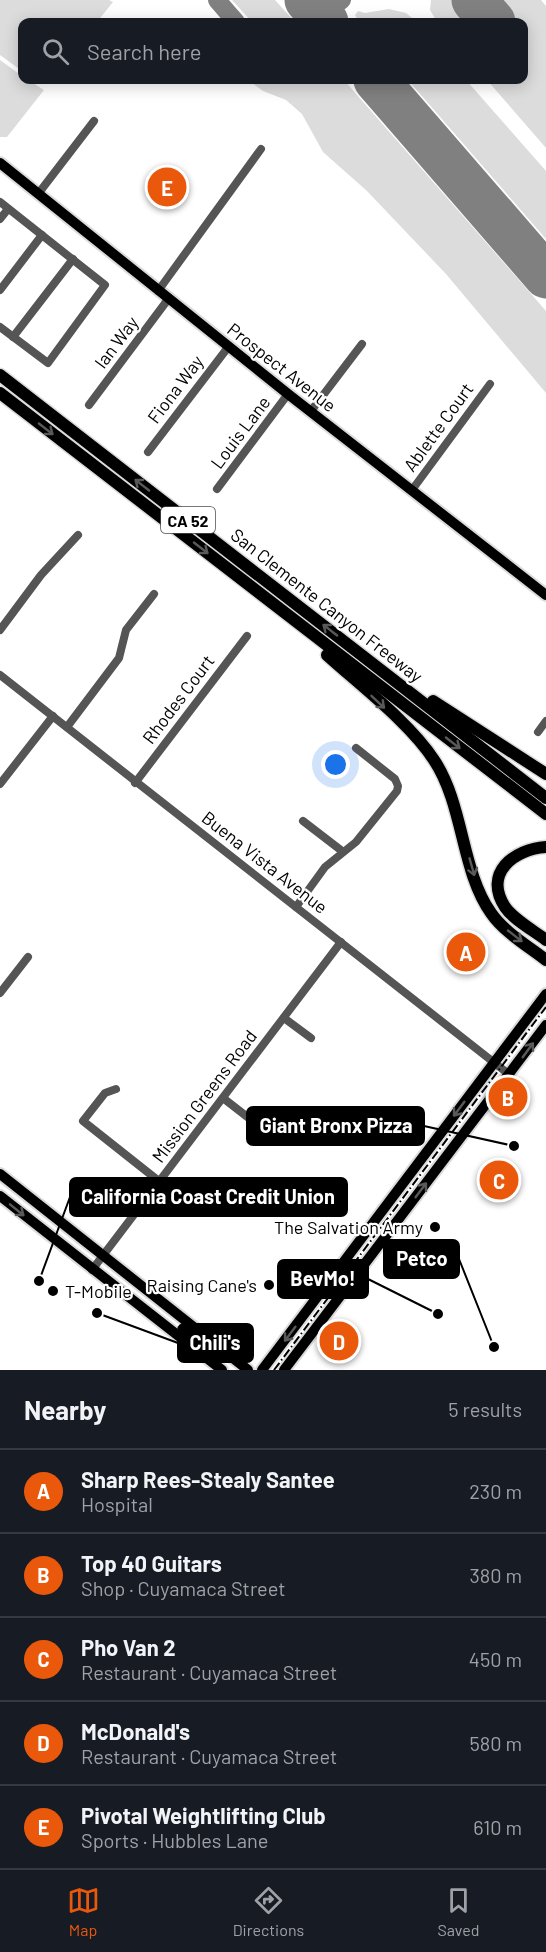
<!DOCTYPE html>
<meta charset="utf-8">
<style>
body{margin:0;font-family:Barlow,sans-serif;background:#20242c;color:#f1f3f6}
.you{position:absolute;left:336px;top:765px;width:21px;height:21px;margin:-15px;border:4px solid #fff;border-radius:50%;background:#1a73e8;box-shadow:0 0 0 9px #1a73e833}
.badge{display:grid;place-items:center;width:39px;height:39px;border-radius:50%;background:#ea580c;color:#fff;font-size:20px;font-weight:700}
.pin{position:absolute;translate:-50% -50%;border:3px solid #fff;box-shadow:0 2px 6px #0006}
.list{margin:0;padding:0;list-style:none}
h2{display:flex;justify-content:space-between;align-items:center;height:78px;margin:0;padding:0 24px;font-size:26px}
h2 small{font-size:20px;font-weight:400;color:#9ea1a6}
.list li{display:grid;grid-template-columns:39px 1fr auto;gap:18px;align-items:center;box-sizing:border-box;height:84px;padding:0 24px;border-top:2px solid #363941}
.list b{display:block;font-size:22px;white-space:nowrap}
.list p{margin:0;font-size:20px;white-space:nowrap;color:#9ea1a6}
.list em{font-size:20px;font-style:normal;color:#9ea1a6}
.icon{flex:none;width:33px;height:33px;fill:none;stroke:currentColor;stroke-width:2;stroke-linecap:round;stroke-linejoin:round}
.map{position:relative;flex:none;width:546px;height:1370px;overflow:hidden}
.search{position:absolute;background:#171b24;box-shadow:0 3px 15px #0003;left:18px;right:18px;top:18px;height:66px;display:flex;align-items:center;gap:15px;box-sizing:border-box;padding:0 21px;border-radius:12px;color:#9ea1a6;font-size:22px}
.sheet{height:498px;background:#171b24}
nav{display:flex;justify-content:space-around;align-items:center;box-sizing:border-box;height:84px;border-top:2px solid #363941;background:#171b24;font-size:16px;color:#9ea1a6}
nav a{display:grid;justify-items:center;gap:3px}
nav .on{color:#ea580c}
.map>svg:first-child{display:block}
.green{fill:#dcdcdc}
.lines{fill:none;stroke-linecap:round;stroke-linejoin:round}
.taxiway{stroke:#808080;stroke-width:18}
.runway{stroke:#808080;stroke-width:45}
.major-casing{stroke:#dbdbdb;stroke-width:14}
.highway-casing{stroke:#dbdbdb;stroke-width:15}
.minor{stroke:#555;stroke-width:8}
.major{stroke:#000;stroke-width:10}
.highway{stroke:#000;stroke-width:12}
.rail{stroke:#000;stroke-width:2;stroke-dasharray:9 3 1.5 3;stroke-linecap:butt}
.oneway{stroke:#595959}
.poi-dot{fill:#000;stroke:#fff;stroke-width:2}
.labels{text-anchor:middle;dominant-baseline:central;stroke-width:4.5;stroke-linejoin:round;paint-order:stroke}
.shield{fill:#fff;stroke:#4c4c4c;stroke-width:1.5}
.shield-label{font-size:16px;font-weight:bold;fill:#000}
.street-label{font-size:18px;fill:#000;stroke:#fff}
.poi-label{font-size:18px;fill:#000;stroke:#fff;text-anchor:end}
.leader{fill:none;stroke:#000;stroke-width:2}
.callout-dot{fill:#000;stroke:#fff;stroke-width:2}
.callout{fill:#000;stroke:#000;stroke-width:2}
.callout-label{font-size:20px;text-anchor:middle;font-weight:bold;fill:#fff}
</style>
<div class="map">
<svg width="546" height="1370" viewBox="0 0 546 1370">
<rect width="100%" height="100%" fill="#fff"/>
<g class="green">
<polygon points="0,0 109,0 113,2 97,22 22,22 22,71 0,55"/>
<polygon points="232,0 275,0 295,22 252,22"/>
<polygon points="431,0 455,0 475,22 437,22 430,10"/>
<polygon points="492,0 541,0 546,6 546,148 487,80 524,80 524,22 507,22 505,16"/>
<polygon points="389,9 406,13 417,22 359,22 355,15 358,11 365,13"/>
<polygon points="0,60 22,76 22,80 28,80 44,90 7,137 0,137"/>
<polygon points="248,80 344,80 546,311 546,393 446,274 367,191 323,152 302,114 286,100 263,91"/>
<polygon points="408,80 466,80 546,171 546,239"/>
</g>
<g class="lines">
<g class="taxiway">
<polyline points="217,0 236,22"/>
<polyline points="305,0 313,10 317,22"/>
<polyline points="324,22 333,7 342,0"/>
<polyline points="374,80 388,96"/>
</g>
<g class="runway">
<polyline points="307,0 326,22"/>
<polyline points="474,0 493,22"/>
<polyline points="376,80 546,276"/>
</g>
<defs>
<g id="major">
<polyline points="0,163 288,394 546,595"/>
<polyline points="0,1174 248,1370"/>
<polyline points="0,1196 222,1370"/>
<polyline points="262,1370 546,994"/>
<polyline points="284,1370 546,1025"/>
</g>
<g id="highway">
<polyline points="0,375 546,798"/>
<polyline points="0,393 546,814"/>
<path d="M327,655c33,30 83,68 107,105 30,45 27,111 57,153 13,19 37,33 55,47"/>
<polyline points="433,701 546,774"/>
<path d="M546,847c-32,2 -63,26 -41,60 9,13 28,23 41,33"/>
</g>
</defs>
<use href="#major" class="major-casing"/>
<use href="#highway" class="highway-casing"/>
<g class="minor">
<polyline points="38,194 94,121"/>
<polyline points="0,202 105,285 48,363 0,327"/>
<polyline points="0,219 8,209"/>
<polyline points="0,290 42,235"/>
<polyline points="158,291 261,149"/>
<polyline points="13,337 73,259"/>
<polyline points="89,405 169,298"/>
<polyline points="311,411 362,344"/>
<polyline points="148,452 229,346"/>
<polyline points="217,489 288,394"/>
<polyline points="412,490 490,384"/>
<polyline points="0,630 41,575 78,535"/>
<polyline points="0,675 510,1075"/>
<polyline points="67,727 119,658 126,630 154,594"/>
<polyline points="538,732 546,721"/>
<polyline points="135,783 247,636"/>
<polyline points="0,784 53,716"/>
<polyline points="303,821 342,851"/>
<polyline points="296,907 325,867 356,842 397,791 398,786 395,779 356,748"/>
<polyline points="0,993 28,957"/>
<polyline points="284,1018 311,1038"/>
<polyline points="116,1089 105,1093 83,1121 179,1197 188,1200"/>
<polyline points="223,1098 250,1119"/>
<polyline points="92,1270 341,942"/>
</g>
<use href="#major" class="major"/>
<use href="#highway" class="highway"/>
<polyline class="rail" points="274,1370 546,1007"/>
</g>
<defs><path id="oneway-shaft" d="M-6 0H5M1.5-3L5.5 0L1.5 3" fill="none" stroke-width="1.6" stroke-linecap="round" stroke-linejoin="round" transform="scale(1.5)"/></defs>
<g class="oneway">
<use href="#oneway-shaft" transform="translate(46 429) rotate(38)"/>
<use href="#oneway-shaft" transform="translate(142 485) rotate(-142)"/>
<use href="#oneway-shaft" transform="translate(201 548) rotate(38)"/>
<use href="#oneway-shaft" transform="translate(330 630) rotate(-142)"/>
<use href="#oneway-shaft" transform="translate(378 702) rotate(43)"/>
<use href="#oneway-shaft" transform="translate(453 743) rotate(38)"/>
<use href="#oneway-shaft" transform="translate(472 867) rotate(74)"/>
<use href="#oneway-shaft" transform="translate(515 936) rotate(38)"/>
<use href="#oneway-shaft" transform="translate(528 1050) rotate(-54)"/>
<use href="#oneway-shaft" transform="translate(459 1109) rotate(127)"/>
<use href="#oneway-shaft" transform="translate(421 1190) rotate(-53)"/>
<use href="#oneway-shaft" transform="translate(17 1210) rotate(39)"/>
<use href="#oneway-shaft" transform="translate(290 1334) rotate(127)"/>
</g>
<g class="poi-dot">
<circle cx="435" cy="1227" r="6"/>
<circle cx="269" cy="1285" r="6"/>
<circle cx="53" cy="1291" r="6"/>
</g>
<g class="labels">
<rect class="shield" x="161" y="507" width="54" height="26" rx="4.5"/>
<g class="shield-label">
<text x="188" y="520">CA 52</text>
</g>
<g class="street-label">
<text transform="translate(116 342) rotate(-53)">Ian Way</text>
<text transform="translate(282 367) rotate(38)">Prospect Avenue</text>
<text transform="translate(175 389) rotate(-53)">Fiona Way</text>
<text transform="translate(438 427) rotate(-54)">Ablette Court</text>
<text transform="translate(240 432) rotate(-53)">Louis Lane</text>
<text transform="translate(327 605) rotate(38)">San Clemente Canyon Freeway</text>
<text transform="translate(178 699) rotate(-53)">Rhodes Court</text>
<text transform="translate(265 862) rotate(38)">Buena Vista Avenue</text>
<text transform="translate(204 1096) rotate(-53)">Mission Greens Road</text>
</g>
<g class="poi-label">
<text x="423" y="1227">The Salvation Army</text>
<text x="257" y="1285">Raising Cane's</text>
<text x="65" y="1291" text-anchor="start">T-Mobile</text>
</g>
</g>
<path class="leader" d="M514 1146L424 1126M39 1281L70 1197M494 1347L459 1259M438 1314L368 1279M97 1313L178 1343"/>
<g class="callout-dot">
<circle cx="514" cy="1146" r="6"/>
<circle cx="39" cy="1281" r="6"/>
<circle cx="494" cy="1347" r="6"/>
<circle cx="438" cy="1314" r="6"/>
<circle cx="97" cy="1313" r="6"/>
</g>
<g class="callout">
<rect x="247" y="1107" width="177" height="38" rx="6"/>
<rect x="70" y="1178" width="277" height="38" rx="6"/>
<rect x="384" y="1240" width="75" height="38" rx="6"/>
<rect x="278" y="1260" width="90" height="38" rx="6"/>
<rect x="178" y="1324" width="75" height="38" rx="6"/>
</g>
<g class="callout-label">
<text x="336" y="1133">Giant Bronx Pizza</text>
<text x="208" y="1204">California Coast Credit Union</text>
<text x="422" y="1266">Petco</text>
<text x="323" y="1286">BevMo!</text>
<text x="215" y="1350">Chili's</text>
</g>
</svg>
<div class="you"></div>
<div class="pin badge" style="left:466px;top:952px">A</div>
<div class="pin badge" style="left:508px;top:1097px">B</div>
<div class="pin badge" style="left:499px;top:1180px">C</div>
<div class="pin badge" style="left:339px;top:1341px">D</div>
<div class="pin badge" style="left:167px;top:187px">E</div>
<div class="search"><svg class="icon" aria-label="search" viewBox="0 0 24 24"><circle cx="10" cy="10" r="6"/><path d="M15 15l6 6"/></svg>Search here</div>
</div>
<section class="sheet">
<h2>Nearby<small>5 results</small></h2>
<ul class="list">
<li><span class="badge">A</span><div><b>Sharp Rees-Stealy Santee</b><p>Hospital</p></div><em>230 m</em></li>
<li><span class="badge">B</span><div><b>Top 40 Guitars</b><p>Shop · Cuyamaca Street</p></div><em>380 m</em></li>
<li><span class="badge">C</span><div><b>Pho Van 2</b><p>Restaurant · Cuyamaca Street</p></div><em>450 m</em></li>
<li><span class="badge">D</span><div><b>McDonald's</b><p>Restaurant · Cuyamaca Street</p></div><em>580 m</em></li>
<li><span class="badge">E</span><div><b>Pivotal Weightlifting Club</b><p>Sports · Hubbles Lane</p></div><em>610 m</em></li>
</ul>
</section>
<nav>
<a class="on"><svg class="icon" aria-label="map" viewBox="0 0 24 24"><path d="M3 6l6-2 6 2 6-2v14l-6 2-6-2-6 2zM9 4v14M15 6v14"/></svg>Map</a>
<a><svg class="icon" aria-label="directions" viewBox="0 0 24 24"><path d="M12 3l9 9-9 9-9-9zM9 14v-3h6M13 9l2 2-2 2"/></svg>Directions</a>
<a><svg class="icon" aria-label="saved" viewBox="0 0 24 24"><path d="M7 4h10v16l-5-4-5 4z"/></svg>Saved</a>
</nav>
